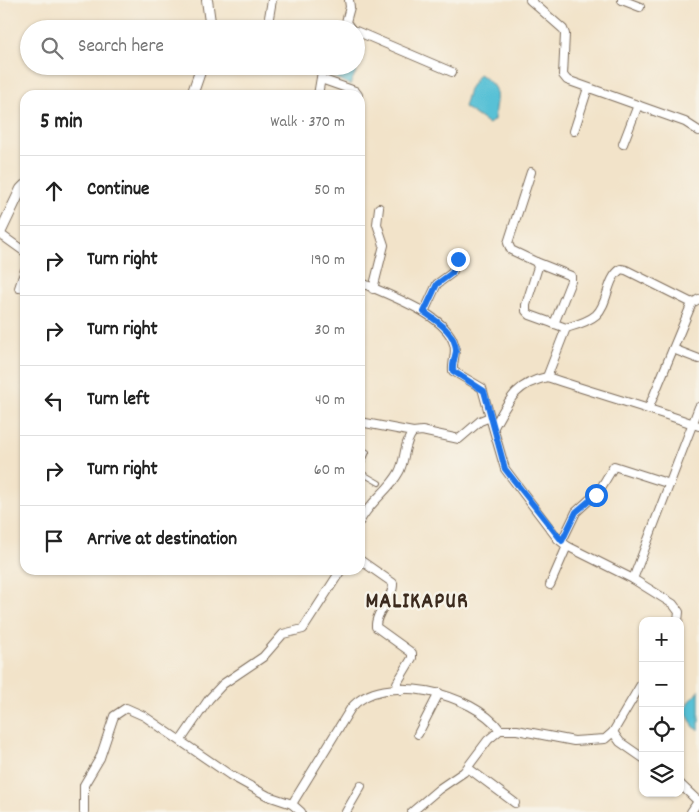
<!DOCTYPE html>
<meta charset="utf-8">
<style>
body{margin:0;font-family:Dekko,sans-serif;background:#f2f2f2;color:#222}
.controls{position:absolute;right:15px;bottom:15px;display:grid;overflow:hidden;border-radius:10px;box-shadow:0 1px 4px #0004}
.controls button{width:45px;height:45px;display:grid;place-items:center;padding:0;border:0;border-bottom:1px solid #e0e0e0;background:#fff;color:#222;font:25px sans-serif}
.stop{position:absolute;width:15px;height:15px;margin:-11px;border:4px solid #1a73e8;border-radius:50%;background:#fff}
.stop.end{background:#1a73e8;border-color:#fff;box-shadow:0 1px 5px #0008}
.list{margin:0;padding:0;list-style:none}
h2{display:flex;justify-content:space-between;align-items:center;height:65px;margin:0;padding:0 20px;font-size:21px}
h2 small{font-size:16px;font-weight:400;color:#767676}
.list li{display:grid;grid-template-columns:32px 1fr auto;gap:15px;align-items:center;box-sizing:border-box;height:70px;padding:0 20px;border-top:1px solid #e0e0e0}
.list b{display:block;font-size:19px;white-space:nowrap}
.list em{font-size:16px;font-style:normal;color:#767676}
.icon{flex:none;width:28px;height:28px;fill:none;stroke:currentColor;stroke-width:2;stroke-linecap:round;stroke-linejoin:round}
.map{position:relative;flex:none;width:699px;height:812px;overflow:hidden}
.search{position:absolute;background:#fff;box-shadow:0 1px 4px #0004;left:20px;top:20px;width:345px;height:55px;display:flex;align-items:center;gap:12px;box-sizing:border-box;padding:0 18px;border-radius:28px;color:#767676;font-size:19px}
.panel{position:absolute;background:#fff;box-shadow:0 1px 4px #0004;left:20px;top:90px;width:345px;height:485px;border-radius:15px}
.map>svg:first-child{display:block}
.water{fill:#59c1d6;stroke:#4a767a}
.lines{fill:none;stroke-linecap:round;stroke-linejoin:round}
.service-casing{stroke:#7b6b5a;stroke-width:6}
.minor-casing{stroke:#7b6b5a;stroke-width:10}
.tertiary-casing{stroke:#7b6b5a;stroke-width:12}
.service{stroke:#fff;stroke-width:4}
.minor{stroke:#fff;stroke-width:8}
.tertiary{stroke:#fff;stroke-width:10}
.route{stroke:#1a73e8;stroke-width:6}
.labels{text-anchor:middle;dominant-baseline:central;stroke-width:5;stroke-linejoin:round;paint-order:stroke}
.district-label{font-size:22px;font-weight:bold;letter-spacing:1px;fill:#3b2a1e;stroke:#f7f3e8}
</style>
<div class="map">
<svg width="699" height="812" viewBox="0 0 699 812">
<rect width="100%" height="100%" fill="#f7f3e8"/>
<filter id="ink" filterUnits="userSpaceOnUse"><feTurbulence type="fractalNoise" baseFrequency=".02" numOctaves="2"/><feDisplacementMap in="SourceGraphic" scale="10" xChannelSelector="R" yChannelSelector="G"/><feConvolveMatrix kernelMatrix="1 2 1 2 8 2 1 2 1" color-interpolation-filters="sRGB"/></filter>
<filter id="wash" filterUnits="userSpaceOnUse"><feTurbulence type="fractalNoise" baseFrequency=".0096" numOctaves="4" result="noise"/><feDisplacementMap in="SourceGraphic" scale="20" xChannelSelector="R" yChannelSelector="G"/><feGaussianBlur stdDeviation="1.12" result="paint"/><feColorMatrix in="noise" values="0 0 0 0 0 0 0 0 0 0 0 0 0 0 0 0 0 1.4 0 .05"/><feComposite in="paint" operator="in"/></filter>
<g filter="url(#wash)">
<rect width="100%" height="100%" fill="#f2e3c9"/>
<g class="water">
<polygon points="356,45 359,48 360,63 350,85 328,74 324,66 356,66"/>
<path d="M479,74c25,16 16,22 15,46l-5,4 -25,-17 5,-18z"/>
<polygon points="699,690 699,730 694,727 684,709"/>
</g>
</g>
<g filter="url(#ink)">
<g class="lines">
<defs>
<g id="service">
<polyline points="360,448 367,452 360,468"/>
<polyline points="360,472 379,483"/>
</g>
<g id="minor">
<polyline points="349,0 350,7 346,22 351,29"/>
<polyline points="530,0 563,29 565,34 563,75 567,80 685,122 699,131"/>
<polyline points="622,0 640,7"/>
<polyline points="267,29 272,0"/>
<polyline points="356,31 452,72"/>
<polyline points="321,79 355,91 358,95"/>
<polyline points="318,95 323,66"/>
<polyline points="574,131 588,88"/>
<polyline points="623,144 638,105"/>
<path d="M531,172l-23,71 3,7 25,12 2,5 -12,38v6l4,4 36,13c10,-3 22,-6 30,-13 13,-12 10,-36 25,-46l5,1 66,33"/>
<polyline points="0,234 25,252"/>
<polyline points="536,262 571,276 571,281 554,324"/>
<path d="M360,282c27,13 86,32 94,62 3,9 -2,18 -1,27l29,17 8,29"/>
<polyline points="19,288 25,270"/>
<polyline points="373,289 384,245 377,224 379,208"/>
<polyline points="424,312 437,284 452,273 458,259"/>
<polyline points="673,349 699,359"/>
<polyline points="547,377 566,328"/>
<polyline points="649,407 692,303 699,299"/>
<polyline points="360,422 413,432"/>
<path d="M494,427c15,-27 21,-43 53,-50 51,17 102,31 152,49"/>
<path d="M360,521c10,-20 29,-30 39,-49 7,-13 4,-28 14,-40l9,-1 37,8 21,-18 10,-4 15,52 53,70 9,7 66,33"/>
<polyline points="562,541 576,512 599,491 614,466 670,484"/>
<path d="M360,560l33,23c1,16 -18,28 -17,44l36,26v5l-15,25 4,7"/>
<polyline points="550,585 567,546"/>
<polyline points="678,621 679,612 673,604 633,579 699,407"/>
<polyline points="613,732 620,742 643,758"/>
<polyline points="418,734 439,693"/>
<polyline points="181,740 209,699 223,684 263,657 283,634 303,629 341,570"/>
<polyline points="468,768 515,803"/>
<polyline points="680,784 699,802"/>
<path d="M292,804l59,-96c32,-38 123,-14 149,22"/>
<polyline points="84,812 84,785 100,758 114,716 126,708 144,716 230,775 268,796 292,804 301,812"/>
<polyline points="346,812 361,786"/>
<polyline points="412,812 439,789 464,772 488,740 500,730 517,730 574,741 605,739 613,732 643,681"/>
<polyline points="691,812 699,800"/>
</g>
<g id="tertiary">
<polyline points="207,0 211,29"/>
<polyline points="192,95 202,66"/>
<polyline points="0,233 21,189 25,185"/>
</g>
</defs>
<use href="#service" class="service-casing"/>
<use href="#minor" class="minor-casing"/>
<use href="#tertiary" class="tertiary-casing"/>
<use href="#service" class="service"/>
<use href="#minor" class="minor"/>
<use href="#tertiary" class="tertiary"/>
</g>
</g>
<g class="lines" filter="url(#ink)">
<path class="route" d="M458,259l-6,14 -15,11 -13,28c13,9 32,21 32,39 -1,7 -4,13 -3,20l31,20 21,78 57,72 14,-29 20,-17"/>
</g>
<g class="labels">
<g class="district-label">
<text x="417" y="602">MALIKAPUR</text>
</g>
</g>
</svg>
<div class="controls">
<button>+</button>
<button>−</button>
<button><svg class="icon" aria-label="locate" viewBox="0 0 24 24"><circle cx="12" cy="12" r="6"/><path d="M12 2v4M12 18v4M2 12h4M18 12h4"/></svg></button>
<button><svg class="icon" aria-label="layers" viewBox="0 0 24 24"><path d="M12 4l9 5-9 5-9-5zM3 14l9 5 9-5"/></svg></button>
</div>
<div class="stop" style="left:596px;top:495px"></div>
<div class="stop end" style="left:458px;top:259px"></div>
<div class="search"><svg class="icon" aria-label="search" viewBox="0 0 24 24"><circle cx="10" cy="10" r="6"/><path d="M15 15l6 6"/></svg>Search here</div>
<section class="panel">
<h2>5 min<small>Walk · 370 m</small></h2>
<ul class="list">
<li><svg class="icon" aria-label="ahead" viewBox="0 0 24 24"><path d="M12 20V5M6 11l6-6 6 6"/></svg><div><b>Continue</b></div><em>50 m</em></li>
<li><svg class="icon" aria-label="right" viewBox="0 0 24 24"><path d="M7 20v-9h11M14 6l5 5-5 5"/></svg><div><b>Turn right</b></div><em>190 m</em></li>
<li><svg class="icon" aria-label="right" viewBox="0 0 24 24"><path d="M7 20v-9h11M14 6l5 5-5 5"/></svg><div><b>Turn right</b></div><em>30 m</em></li>
<li><svg class="icon" aria-label="left" viewBox="0 0 24 24"><path d="M17 20v-9H6M10 6l-5 5 5 5"/></svg><div><b>Turn left</b></div><em>40 m</em></li>
<li><svg class="icon" aria-label="right" viewBox="0 0 24 24"><path d="M7 20v-9h11M14 6l5 5-5 5"/></svg><div><b>Turn right</b></div><em>60 m</em></li>
<li><svg class="icon" aria-label="arrive" viewBox="0 0 24 24"><path d="M6 21V4h12l-3 4 3 4H6"/></svg><div><b>Arrive at destination</b></div></li>
</ul>
</section>
</div>
